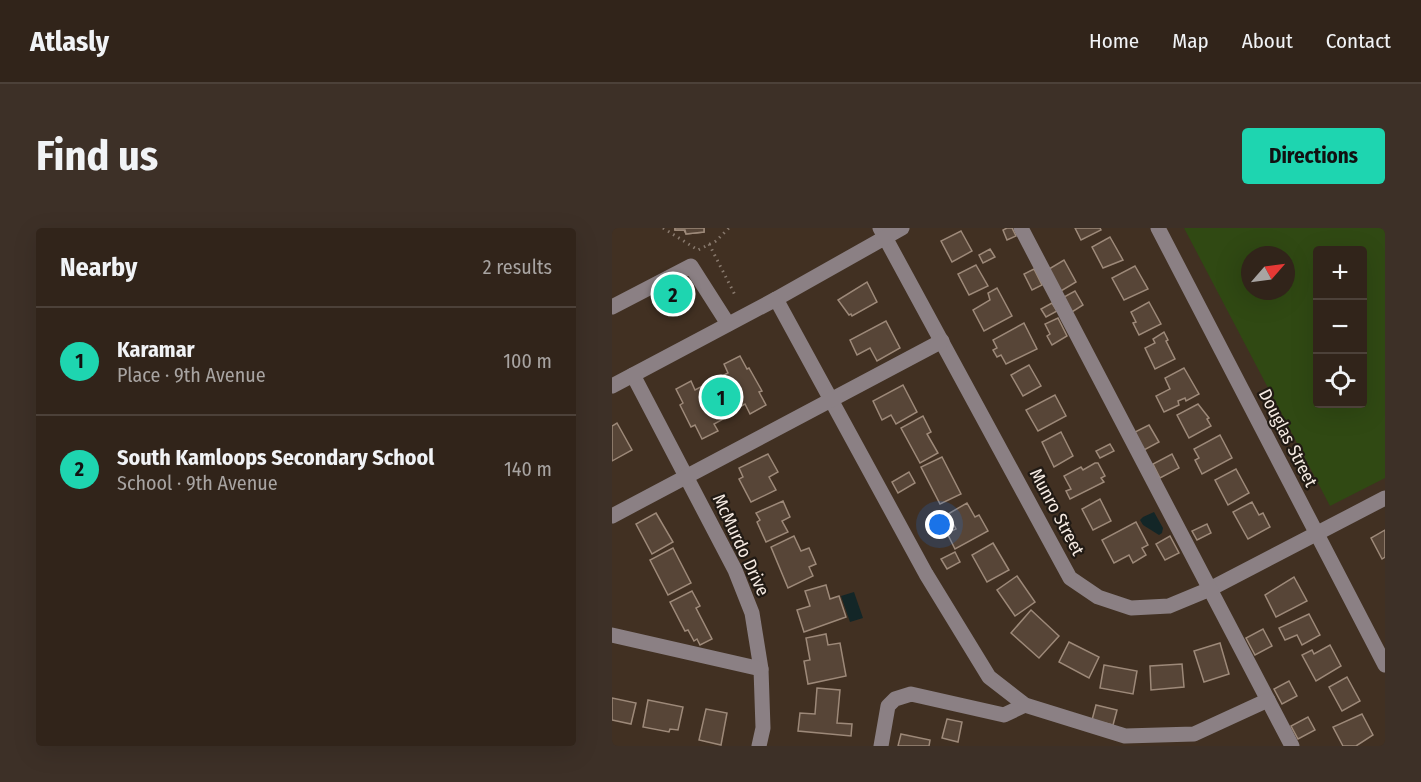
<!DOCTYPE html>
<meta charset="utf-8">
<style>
body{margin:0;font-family:"Fira Sans Condensed",sans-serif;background:#3d3027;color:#f1f3f6}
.controls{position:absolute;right:18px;top:18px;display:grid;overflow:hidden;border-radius:6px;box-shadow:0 6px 24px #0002}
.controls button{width:54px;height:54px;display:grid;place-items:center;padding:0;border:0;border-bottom:2px solid #4c4139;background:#31241a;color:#f1f3f6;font:30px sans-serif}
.compass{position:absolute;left:629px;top:18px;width:54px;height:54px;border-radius:50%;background:#31241a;box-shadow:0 6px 24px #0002;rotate:62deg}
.you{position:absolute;left:328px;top:297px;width:21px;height:21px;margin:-15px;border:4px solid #fff;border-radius:50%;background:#1a73e8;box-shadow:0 0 0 9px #1a73e833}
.badge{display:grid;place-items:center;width:39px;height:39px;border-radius:50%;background:#1ed5b0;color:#111;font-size:20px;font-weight:700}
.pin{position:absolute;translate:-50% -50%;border:3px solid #fff;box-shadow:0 2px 6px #0006}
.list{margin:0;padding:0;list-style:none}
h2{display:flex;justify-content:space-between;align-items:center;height:78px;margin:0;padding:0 24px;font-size:26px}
h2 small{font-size:20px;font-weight:400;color:#a8a4a2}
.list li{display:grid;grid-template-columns:39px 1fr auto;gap:18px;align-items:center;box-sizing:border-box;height:108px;padding:0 24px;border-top:2px solid #4c4139}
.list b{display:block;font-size:22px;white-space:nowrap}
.list p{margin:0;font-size:20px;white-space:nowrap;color:#a8a4a2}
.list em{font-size:20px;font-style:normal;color:#a8a4a2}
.icon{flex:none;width:33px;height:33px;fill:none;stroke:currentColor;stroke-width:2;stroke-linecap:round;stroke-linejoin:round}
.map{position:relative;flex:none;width:773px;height:518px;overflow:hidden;border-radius:6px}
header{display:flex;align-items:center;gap:36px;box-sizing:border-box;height:84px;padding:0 30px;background:#31241a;border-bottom:2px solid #4c4139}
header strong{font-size:28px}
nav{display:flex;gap:33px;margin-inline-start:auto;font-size:21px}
.intro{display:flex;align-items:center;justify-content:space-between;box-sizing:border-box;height:144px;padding:0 36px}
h1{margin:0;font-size:42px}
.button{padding:15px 27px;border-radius:6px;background:#1ed5b0;color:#111;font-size:21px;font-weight:700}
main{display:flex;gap:36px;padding:0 36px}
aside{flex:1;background:#31241a;border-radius:6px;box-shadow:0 6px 24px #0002}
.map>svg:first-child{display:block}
.green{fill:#304913;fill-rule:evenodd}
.water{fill:#132627}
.building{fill:#574537;stroke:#9d8979;stroke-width:1.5}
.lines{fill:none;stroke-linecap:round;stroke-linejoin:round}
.path{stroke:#88796d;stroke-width:3;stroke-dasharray:1.5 4.5;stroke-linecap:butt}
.minor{stroke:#8b8084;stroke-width:15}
.labels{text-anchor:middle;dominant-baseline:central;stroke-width:4.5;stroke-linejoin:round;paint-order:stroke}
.street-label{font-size:18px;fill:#f6ebe3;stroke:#211a14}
</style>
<header>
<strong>Atlasly</strong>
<nav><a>Home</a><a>Map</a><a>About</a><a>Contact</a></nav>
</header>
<div class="intro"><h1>Find us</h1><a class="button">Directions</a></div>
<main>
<aside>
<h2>Nearby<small>2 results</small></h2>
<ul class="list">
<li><span class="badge">1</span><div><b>Karamar</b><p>Place · 9th Avenue</p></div><em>100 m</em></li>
<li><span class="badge">2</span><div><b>South Kamloops Secondary School</b><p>School · 9th Avenue</p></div><em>140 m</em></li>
</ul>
</aside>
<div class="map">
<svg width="773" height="518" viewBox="0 0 773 518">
<rect width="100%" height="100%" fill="#413022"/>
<path class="green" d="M572,0h201v250l-55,28zM706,22h44v154h-44zM638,27h36v36h-36z"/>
<g class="water">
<polygon points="542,284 551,300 550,305 547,307 531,297 528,292 531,289"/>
<polygon points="242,364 251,390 238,394 229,368"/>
</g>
<g class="building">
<polygon points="63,0 92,0 92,4 74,6 72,2 63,2"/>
<polygon points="63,0 92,0 92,4 74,6 73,2 63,2"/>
<polygon points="395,0 400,0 404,8 395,12 391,2"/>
<polygon points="463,0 488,0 489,2 469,12"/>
<polygon points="349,3 360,23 340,34 329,13"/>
<polygon points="498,9 511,32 491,40 480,19"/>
<polygon points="378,21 383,29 371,35 367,27"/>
<polygon points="452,32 464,54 449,63 437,41"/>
<polygon points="364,37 376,58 357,67 346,46"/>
<polygon points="523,38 536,61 512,72 500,50"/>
<polygon points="422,41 430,57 420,62 412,46"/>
<polygon points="255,54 265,74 240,88 239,86 237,87 226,72"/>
<polygon points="385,60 400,88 372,103 361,82 378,72 376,65"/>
<polygon points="463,63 471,77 460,84 452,69"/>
<polygon points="537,74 549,96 527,107 521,95 524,94 519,84"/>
<polygon points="440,75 445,83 434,89 429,81"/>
<polygon points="446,90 455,108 440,117 435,108 438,106 433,96"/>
<polygon points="274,93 288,120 265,133 258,120 245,127 238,112"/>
<polygon points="412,95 425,121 394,136 389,127 385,129 381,122 385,120 381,112"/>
<polygon points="552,104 556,112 554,113 563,131 543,141 533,120 543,115 541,111"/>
<polygon points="128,128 135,141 137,140 150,163 147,164 154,177 138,186 133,176 114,186 115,189 102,196 106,203 90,211 83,197 79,199 68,177 71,175 64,161 79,153 83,162 116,145 112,136"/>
<polygon points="417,137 429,158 411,168 399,147"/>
<polygon points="572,140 587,166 574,173 573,170 566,173 567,177 552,184 544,168 558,161 553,150"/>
<polygon points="291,157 305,184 284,196 279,187 270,192 261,173"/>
<polygon points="443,167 454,188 426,203 414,182"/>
<polygon points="586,176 597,190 595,191 599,198 577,210 565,187"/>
<polygon points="311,188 319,204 315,206 326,225 308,235 289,200"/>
<polygon points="5,195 20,222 0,233 0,198"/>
<polygon points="537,197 547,214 532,222 523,204"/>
<polygon points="449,204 461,228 442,239 430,214"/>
<polygon points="608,207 620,230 590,246 583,232 587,230 582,221"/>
<polygon points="498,216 502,223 488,230 484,223"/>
<polygon points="156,226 166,244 157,249 164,262 139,274 127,251 131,249 127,240"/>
<polygon points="560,226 567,240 548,250 541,236"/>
<polygon points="330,229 349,266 328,276 309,239"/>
<polygon points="483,235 486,235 493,248 489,250 492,254 458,271 454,263 459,261 452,248 469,239 471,242"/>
<polygon points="624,241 637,265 616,277 603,252"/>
<polygon points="297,244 303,255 286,265 280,254"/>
<polygon points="488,271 499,293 481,302 470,281"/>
<polygon points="171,273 178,289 170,293 176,304 154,314 145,294 148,292 144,285"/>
<polygon points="640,274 647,287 651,285 658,299 636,311 621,284"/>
<polygon points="355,275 363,289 367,287 376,303 343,321 335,305 344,301 336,286"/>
<polygon points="44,285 61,314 40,326 24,296"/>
<polygon points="524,294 536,317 530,320 534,327 521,335 517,327 502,335 490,312"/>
<polygon points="595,296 599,305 585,312 580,303"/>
<polygon points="773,302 773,329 770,331 759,310"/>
<polygon points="182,308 189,323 197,320 204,336 197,339 201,348 176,360 159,319"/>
<polygon points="558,308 567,325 553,332 544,316"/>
<polygon points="381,315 397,342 375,354 360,327"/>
<polygon points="61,320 79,355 56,367 38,332"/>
<polygon points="343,324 348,334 335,341 329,331"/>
<polygon points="405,348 423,374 403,388 385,362"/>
<polygon points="682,349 695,373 664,389 653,367"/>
<polygon points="214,357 218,371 227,368 234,389 192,404 185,382 198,378 193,363"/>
<polygon points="80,363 88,378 84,380 100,411 88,417 85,411 82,413 76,402 73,403 58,374"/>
<polygon points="419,382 447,408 427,430 399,405"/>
<polygon points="697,386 708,407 690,417 685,407 673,412 667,400"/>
<polygon points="651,401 660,418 643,427 634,410"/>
<polygon points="214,406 216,417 228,415 234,448 196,456 192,433 198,432 194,410"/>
<polygon points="457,414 487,429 477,450 447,434"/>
<polygon points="608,415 617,446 592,454 582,423"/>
<polygon points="718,417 729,438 704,453 690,427 700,422 702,426"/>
<polygon points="570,436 572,459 539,462 538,438"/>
<polygon points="492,437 525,443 521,466 488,460"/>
<polygon points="735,449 748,473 730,483 717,459"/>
<polygon points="677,453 685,468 670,476 662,461"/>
<polygon points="205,460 228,462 225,495 240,496 239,508 186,503 188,485 203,486"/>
<polygon points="0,470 24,475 19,496 0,492"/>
<polygon points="36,472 71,479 66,502 58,501 57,504 31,499"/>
<polygon points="484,477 505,482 501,497 480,492"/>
<polygon points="94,481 115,485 109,517 87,512"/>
<polygon points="750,486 761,507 744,518 731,518 721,499"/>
<polygon points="696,489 703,502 686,511 679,498"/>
<polygon points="335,491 350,494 346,514 330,510"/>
<polygon points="289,506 318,512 317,518 286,518"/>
</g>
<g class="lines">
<g class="path">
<polyline points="51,0 86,22 104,13 117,0"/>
<polyline points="97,16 123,67"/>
</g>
<g class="minor">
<polyline points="268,0 458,350 486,369 519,380 557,378 598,361 773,270"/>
<polyline points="409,0 680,518"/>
<polyline points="546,0 773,437"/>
<polyline points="164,71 314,346 377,449 413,477 513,508 582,506 656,472"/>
<polyline points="0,79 79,38 116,96"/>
<polyline points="21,147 123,342 140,385 149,441 151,500 147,518"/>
<polyline points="0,158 164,71 290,0"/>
<polyline points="0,288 330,113"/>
<polyline points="0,407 149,441"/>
<polyline points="269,518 276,478 283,471 299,466 392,487 413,477"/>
</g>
</g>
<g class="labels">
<g class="street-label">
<text transform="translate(676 210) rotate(63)">Douglas Street</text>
<text transform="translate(445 284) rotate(62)">Munro Street</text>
<text transform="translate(129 317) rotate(65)">McMurdo Drive</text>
</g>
</g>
</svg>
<div class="controls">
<button>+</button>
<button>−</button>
<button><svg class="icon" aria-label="locate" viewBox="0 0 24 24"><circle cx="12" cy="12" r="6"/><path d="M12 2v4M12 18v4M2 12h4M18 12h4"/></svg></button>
</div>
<svg class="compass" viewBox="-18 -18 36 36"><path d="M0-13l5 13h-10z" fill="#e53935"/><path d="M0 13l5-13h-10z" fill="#a8a4a2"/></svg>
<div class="you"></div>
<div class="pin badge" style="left:109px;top:169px">1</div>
<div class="pin badge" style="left:61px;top:66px">2</div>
</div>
</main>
